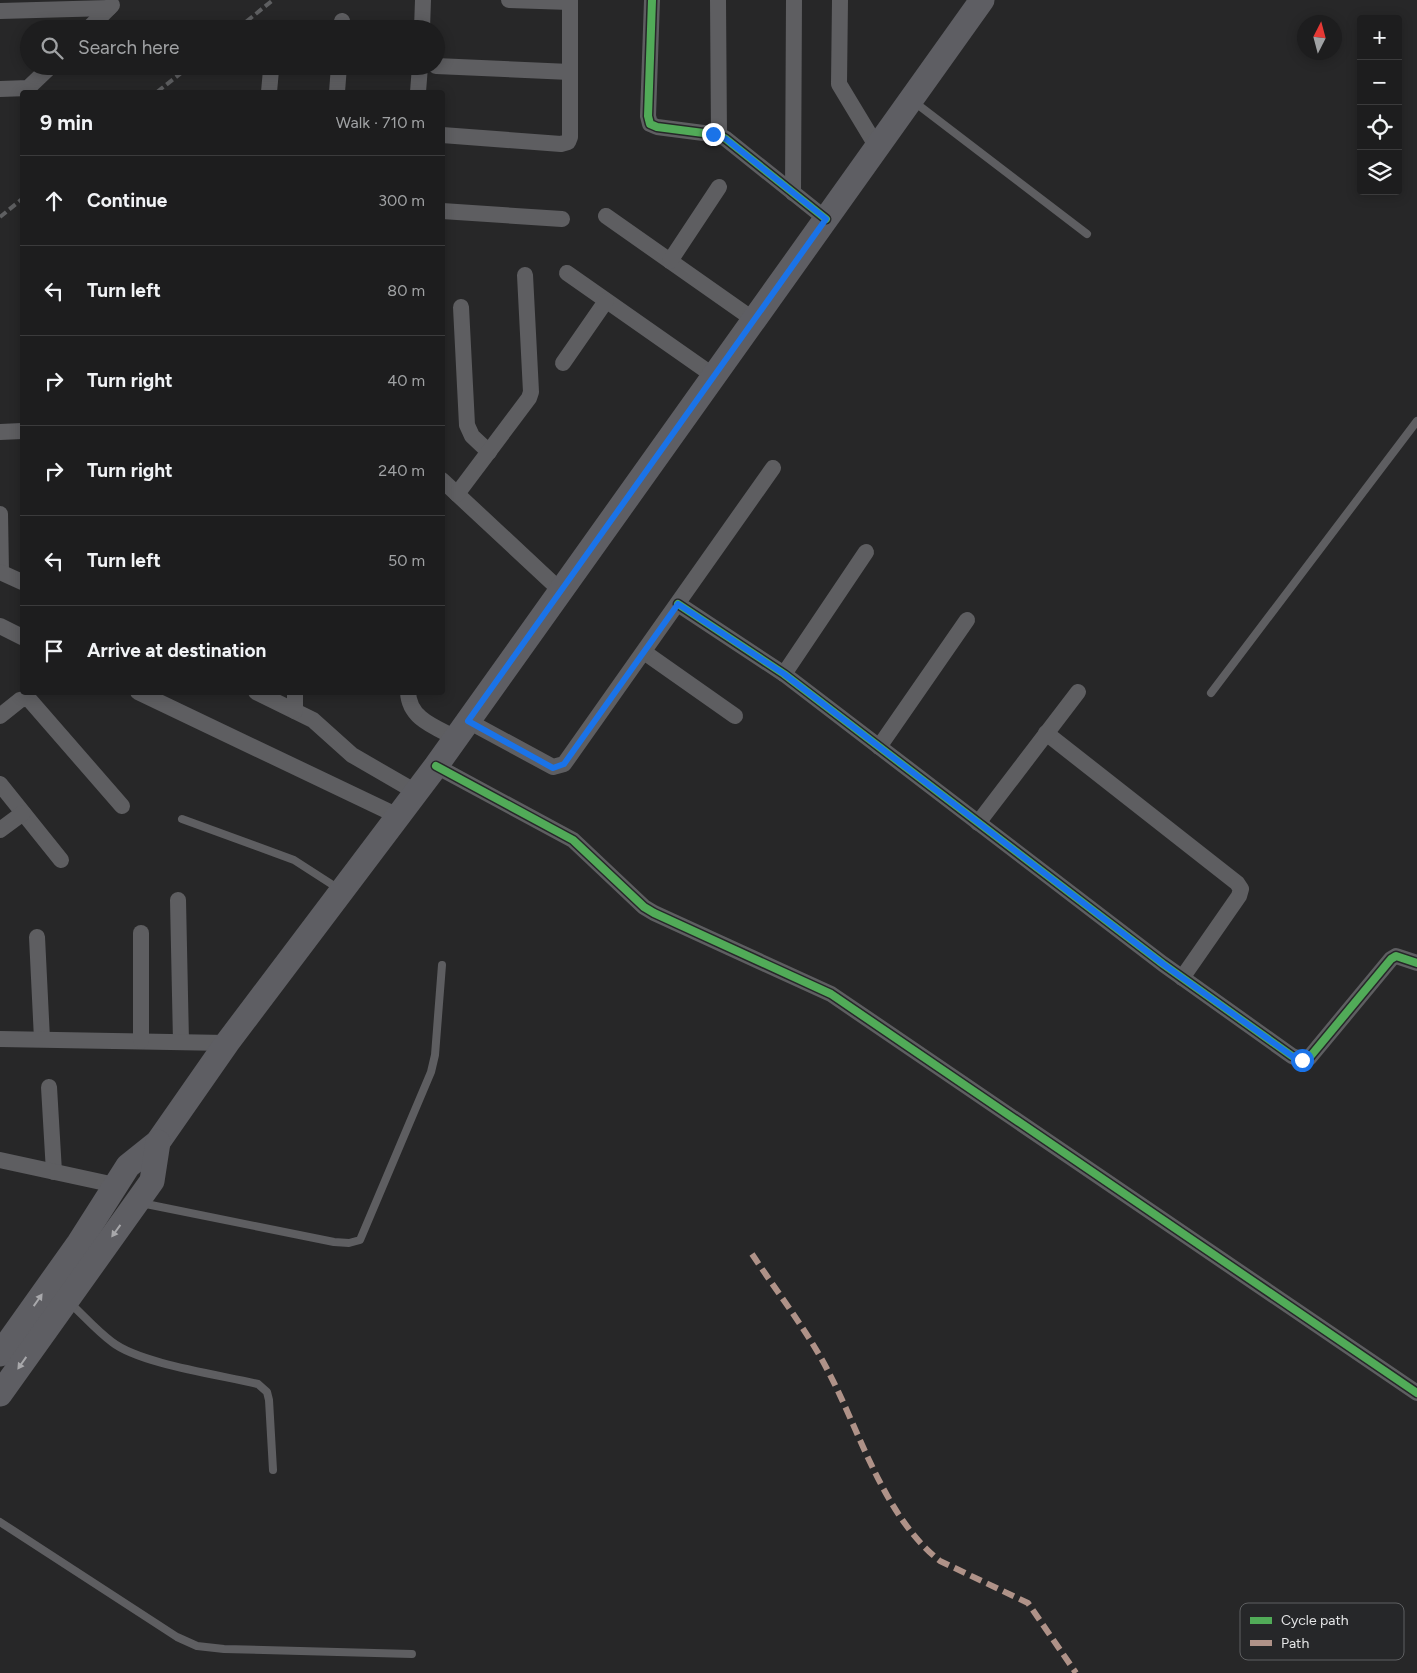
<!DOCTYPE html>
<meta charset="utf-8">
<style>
body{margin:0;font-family:Figtree,sans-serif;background:#2a2a2b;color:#f1f3f6}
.controls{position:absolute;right:15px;top:15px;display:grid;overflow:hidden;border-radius:5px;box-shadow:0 2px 12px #0003}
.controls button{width:45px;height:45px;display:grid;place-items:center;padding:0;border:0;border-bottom:1px solid #3b3b3c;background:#1d1d1e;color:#f1f3f6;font:25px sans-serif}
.compass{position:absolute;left:1297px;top:15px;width:45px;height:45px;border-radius:50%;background:#1d1d1e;box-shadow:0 2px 12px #0003;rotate:6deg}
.stop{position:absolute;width:15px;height:15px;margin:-11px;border:4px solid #1a73e8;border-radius:50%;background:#fff}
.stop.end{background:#1a73e8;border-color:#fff;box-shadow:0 1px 5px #0008}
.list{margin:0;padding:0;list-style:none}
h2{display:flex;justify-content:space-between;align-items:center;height:65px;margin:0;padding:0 20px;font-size:21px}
h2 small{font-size:16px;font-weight:400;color:#a0a2a4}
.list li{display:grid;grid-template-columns:32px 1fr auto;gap:15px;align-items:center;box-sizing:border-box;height:90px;padding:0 20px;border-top:1px solid #3b3b3c}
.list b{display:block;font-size:19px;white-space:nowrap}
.list em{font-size:16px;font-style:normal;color:#a0a2a4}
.icon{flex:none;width:28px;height:28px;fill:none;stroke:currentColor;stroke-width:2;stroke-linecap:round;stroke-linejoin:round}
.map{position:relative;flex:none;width:1417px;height:1673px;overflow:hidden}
.search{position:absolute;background:#1d1d1e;box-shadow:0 2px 12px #0003;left:20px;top:20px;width:425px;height:55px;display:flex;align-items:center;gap:12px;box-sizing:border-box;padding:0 18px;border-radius:28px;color:#a0a2a4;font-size:19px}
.panel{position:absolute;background:#1d1d1e;box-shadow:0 2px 12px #0003;left:20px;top:90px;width:425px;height:605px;border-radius:5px}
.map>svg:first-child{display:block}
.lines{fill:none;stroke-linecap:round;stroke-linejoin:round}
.lane{stroke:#5e5e61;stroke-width:8}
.street{stroke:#5e5e61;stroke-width:16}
.primary{stroke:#5e5e63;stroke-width:25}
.rail{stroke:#5e5f61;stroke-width:4;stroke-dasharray:8 4;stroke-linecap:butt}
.quiet{stroke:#af9288;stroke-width:6;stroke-dasharray:12 6;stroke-linecap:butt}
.cycleway-casing{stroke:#262729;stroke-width:11}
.cycleway{stroke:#51ab58;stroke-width:8}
.oneway{fill:#a8a8ab}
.route{stroke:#1a73e8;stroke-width:6}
.key{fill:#262729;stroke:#5f6062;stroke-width:1}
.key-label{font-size:14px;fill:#e4e5e6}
</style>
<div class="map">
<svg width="1417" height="1673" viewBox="0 0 1417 1673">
<rect width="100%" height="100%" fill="#272728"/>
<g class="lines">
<g class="lane">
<polyline points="913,101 1087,234"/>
<polyline points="1211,693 1417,421"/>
<polyline points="182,819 294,860 339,889"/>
<polyline points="141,1203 334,1242 349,1243 360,1240 431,1072 435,1055 442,965"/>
<path d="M70,1303c14,13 27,28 42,39 28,22 109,33 146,42l9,8 2,8 4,70"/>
<polyline points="0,1522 177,1637 197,1646 224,1649 412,1654"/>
</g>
<g class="street">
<polyline points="509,0 570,2"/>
<polyline points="652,0 648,116 650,124 657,127 719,135 726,139 826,219"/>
<polyline points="718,0 719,135"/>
<polyline points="840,0 839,84 877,147"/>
<polyline points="0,11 109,8"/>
<polyline points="88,29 112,5"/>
<polyline points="341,29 342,21"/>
<polyline points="422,29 423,0"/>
<polyline points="436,66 570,72"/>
<polyline points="0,89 28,88 51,66"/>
<polyline points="269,92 271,70"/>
<polyline points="337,92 339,66"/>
<polyline points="418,92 420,66"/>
<polyline points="442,135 561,144 568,142 570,137 570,0"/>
<polyline points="793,193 794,0"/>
<polyline points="442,211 562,219"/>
<polyline points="606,216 754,320"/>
<polyline points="670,261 719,187"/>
<polyline points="567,273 714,376"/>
<polyline points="461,307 467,425 472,436 489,452"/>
<polyline points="563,363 606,301"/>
<polyline points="0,432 22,431"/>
<polyline points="442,480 561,591"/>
<polyline points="457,494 529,398 531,392 525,275"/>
<polyline points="0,514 1,572"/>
<polyline points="0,572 22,582"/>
<polyline points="678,604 784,674 1163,964 1292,1056 1302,1060 1309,1058 1391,959 1396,956 1417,963"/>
<polyline points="0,626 22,637"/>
<polyline points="644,652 735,716"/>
<polyline points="784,674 866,552"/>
<polyline points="138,692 398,816"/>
<polyline points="256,692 313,720 352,755 416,792"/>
<polyline points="295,692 295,711"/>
<path d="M408,692c1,27 27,35 48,46"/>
<polyline points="0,716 20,700 28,698 122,806"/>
<polyline points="468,721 553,767 564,764 773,468"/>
<polyline points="1046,733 1237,883 1241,889 1239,896 1182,978"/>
<polyline points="879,747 967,620"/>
<polyline points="436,766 573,840 644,907 654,913 831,994 1417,1393"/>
<polyline points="0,784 61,860"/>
<polyline points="978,823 1078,692"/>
<polyline points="0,830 23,813"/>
<polyline points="178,900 181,1042"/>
<polyline points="37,937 42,1039"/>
<polyline points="0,1039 227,1043"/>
<polyline points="141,1041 141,933"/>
<polyline points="49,1087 54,1172"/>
<polyline points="0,1160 115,1185"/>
</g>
<g class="primary">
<polyline points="0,1354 79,1243 128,1166 158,1142 227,1043 436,766 982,0"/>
<polyline points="0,1394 152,1181 158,1142"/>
</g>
<g class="rail">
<polyline points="237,29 273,0"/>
<polyline points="157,92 190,66"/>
<polyline points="0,217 22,199"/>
</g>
<path class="quiet" d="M752,1254c25,38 54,75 75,115 33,62 56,147 113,192l88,42 48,70"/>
<defs>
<g id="cycleway">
<polyline points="652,0 648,116 650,124 657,127 719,135 726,139 826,219"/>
<polyline points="678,604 784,674 1163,964 1292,1056 1302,1060 1309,1058 1391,959 1396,956 1417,963"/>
<polyline points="436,766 573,840 644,907 654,913 831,994 1417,1393"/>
</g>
</defs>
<use href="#cycleway" class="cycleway-casing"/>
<use href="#cycleway" class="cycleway"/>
</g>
<defs><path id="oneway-solid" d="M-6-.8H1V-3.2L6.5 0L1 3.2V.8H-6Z" transform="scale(1.25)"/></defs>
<g class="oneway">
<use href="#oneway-solid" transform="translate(116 1231) rotate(126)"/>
<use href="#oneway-solid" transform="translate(38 1300) rotate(-55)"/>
<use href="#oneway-solid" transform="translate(22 1363) rotate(125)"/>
</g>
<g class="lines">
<polyline class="route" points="713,134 726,139 826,219 468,721 553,768 564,764 678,604 784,674 1163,964 1292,1056 1302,1060"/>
</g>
<rect x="1240" y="1603" width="164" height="57" rx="8" class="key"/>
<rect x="1250" y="1617" width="22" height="7" fill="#51ab58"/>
<rect x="1250" y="1640" width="22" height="6" fill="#af9288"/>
<g class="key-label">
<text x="1281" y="1625">Cycle path</text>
<text x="1281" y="1648">Path</text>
</g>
</svg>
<div class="controls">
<button>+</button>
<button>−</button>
<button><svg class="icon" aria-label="locate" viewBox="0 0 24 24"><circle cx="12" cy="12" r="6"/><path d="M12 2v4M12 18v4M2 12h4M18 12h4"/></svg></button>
<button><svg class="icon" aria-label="layers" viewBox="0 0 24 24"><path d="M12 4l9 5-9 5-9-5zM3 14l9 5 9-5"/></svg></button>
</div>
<svg class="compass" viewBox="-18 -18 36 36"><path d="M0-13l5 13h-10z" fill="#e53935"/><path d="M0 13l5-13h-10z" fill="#a0a2a4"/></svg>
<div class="stop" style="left:1302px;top:1060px"></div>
<div class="stop end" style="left:713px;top:134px"></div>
<div class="search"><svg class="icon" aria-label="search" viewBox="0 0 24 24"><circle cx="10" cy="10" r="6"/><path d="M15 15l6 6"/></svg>Search here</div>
<section class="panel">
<h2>9 min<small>Walk · 710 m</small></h2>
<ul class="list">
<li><svg class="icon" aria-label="ahead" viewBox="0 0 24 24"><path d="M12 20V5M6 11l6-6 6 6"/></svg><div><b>Continue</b></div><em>300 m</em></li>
<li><svg class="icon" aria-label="left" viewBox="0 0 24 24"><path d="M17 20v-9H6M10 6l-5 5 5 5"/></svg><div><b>Turn left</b></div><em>80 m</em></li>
<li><svg class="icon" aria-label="right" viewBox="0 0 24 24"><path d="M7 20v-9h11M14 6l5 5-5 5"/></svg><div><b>Turn right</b></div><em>40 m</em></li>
<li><svg class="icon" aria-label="right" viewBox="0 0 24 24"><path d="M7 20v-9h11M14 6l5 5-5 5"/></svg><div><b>Turn right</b></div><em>240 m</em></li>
<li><svg class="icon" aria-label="left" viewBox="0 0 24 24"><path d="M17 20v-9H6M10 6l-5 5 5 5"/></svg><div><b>Turn left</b></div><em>50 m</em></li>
<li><svg class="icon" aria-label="arrive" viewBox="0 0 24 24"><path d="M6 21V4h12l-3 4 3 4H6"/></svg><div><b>Arrive at destination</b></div></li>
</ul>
</section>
</div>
